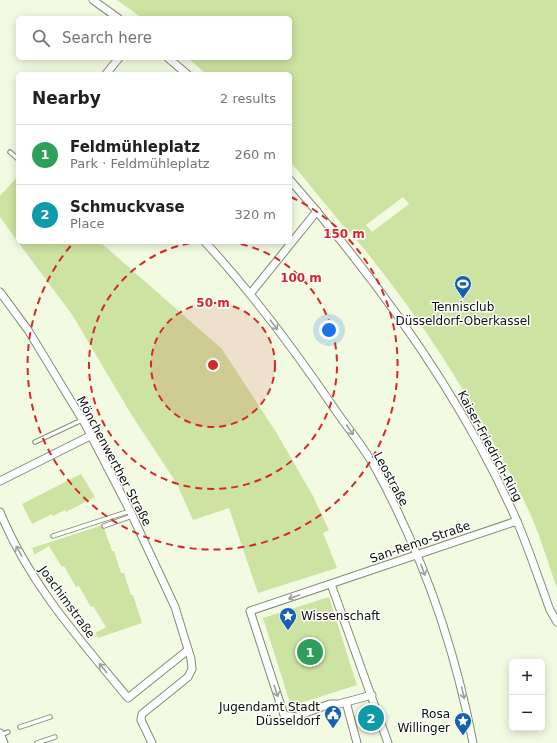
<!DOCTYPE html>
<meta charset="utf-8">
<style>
body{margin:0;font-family:"DejaVu Sans",sans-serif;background:#f2f2f2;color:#202124}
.controls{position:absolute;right:12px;bottom:12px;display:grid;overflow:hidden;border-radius:6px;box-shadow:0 2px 10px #0003}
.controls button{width:36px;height:36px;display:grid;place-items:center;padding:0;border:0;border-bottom:1px solid #e0e0e0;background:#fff;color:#202124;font:20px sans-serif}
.you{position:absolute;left:329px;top:330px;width:14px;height:14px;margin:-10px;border:3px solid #fff;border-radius:50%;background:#1a73e8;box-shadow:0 0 0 6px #1a73e833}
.badge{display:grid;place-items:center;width:26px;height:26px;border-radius:50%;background:#1560af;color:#fff;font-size:13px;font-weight:700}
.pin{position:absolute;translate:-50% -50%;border:2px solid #fff;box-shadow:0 1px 4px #0006}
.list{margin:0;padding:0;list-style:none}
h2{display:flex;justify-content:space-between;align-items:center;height:52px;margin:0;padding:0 16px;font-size:17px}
h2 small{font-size:13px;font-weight:400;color:#757577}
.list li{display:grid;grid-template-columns:26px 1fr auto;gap:12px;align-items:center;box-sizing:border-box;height:60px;padding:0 16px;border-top:1px solid #e0e0e0}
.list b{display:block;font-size:15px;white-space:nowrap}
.list p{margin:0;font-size:13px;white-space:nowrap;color:#757577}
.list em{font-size:13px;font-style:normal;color:#757577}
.icon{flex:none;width:22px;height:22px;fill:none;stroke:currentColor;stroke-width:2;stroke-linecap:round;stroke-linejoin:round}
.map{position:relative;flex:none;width:557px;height:743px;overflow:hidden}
.search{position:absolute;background:#fff;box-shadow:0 2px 10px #0003;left:16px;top:16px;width:276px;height:44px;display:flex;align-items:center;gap:10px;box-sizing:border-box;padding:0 14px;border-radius:6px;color:#757577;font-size:15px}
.panel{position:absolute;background:#fff;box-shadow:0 2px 10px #0003;left:16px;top:72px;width:276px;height:172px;border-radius:6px}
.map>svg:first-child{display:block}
.green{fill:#cde3a1;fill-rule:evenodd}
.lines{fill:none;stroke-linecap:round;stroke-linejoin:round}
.service-casing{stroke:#848c75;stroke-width:5.5}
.minor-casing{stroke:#848c75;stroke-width:9}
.service{stroke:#fff;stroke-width:3.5}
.minor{stroke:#fff;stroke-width:7}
.oneway{stroke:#9e9f9c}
.ring{fill:none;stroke:#d62828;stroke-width:2;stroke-dasharray:7 5}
.labels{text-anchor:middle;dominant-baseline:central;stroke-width:3;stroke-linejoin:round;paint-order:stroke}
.poi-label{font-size:12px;fill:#0c0f07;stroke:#fff;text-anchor:end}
.street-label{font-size:12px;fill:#0c0f07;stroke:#fff}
.centre{fill:#d62828;stroke:#fff;stroke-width:2}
.ring-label{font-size:12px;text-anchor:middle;font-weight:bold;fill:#d62828;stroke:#fff;stroke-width:3;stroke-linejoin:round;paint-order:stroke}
</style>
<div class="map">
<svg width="557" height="743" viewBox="0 0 557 743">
<rect width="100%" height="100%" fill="#f2fbe2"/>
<g class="green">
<path d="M117,0h440v588c-9,-25 -17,-53 -28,-77 -48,-99 -108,-195 -179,-279l-1,1 -59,-72v-87h-84l-18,-16h102v-40h-148zM403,197l6,7 -37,28 -6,-7z"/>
<polygon points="18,176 18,242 0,217 0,196"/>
<polygon points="18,242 100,242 222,349 276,432 313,496 329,530 323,533 337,568 258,593 229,508 193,520 177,484 131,414 73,316"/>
<polygon points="81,474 95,497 66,512 65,510 53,516 52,514 32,524 22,504"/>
<polygon points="103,525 112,551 114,551 121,573 124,573 131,595 133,595 142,623 98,638 95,633 106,627 93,606 91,607 79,586 76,587 64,566 62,567 49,546 34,555 32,548"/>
<polygon points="329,597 357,685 291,706 263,618"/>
</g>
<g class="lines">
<defs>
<g id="service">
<polyline points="10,152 18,159"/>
<polyline points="35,442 82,420"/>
<polyline points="104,526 132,516"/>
<polyline points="53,536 130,511"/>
<polyline points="20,727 50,717"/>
<polyline points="1,735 8,732"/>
<polyline points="37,743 55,737"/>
</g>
<g id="minor">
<polyline points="93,0 118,18"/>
<polyline points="168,58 187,74"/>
<polyline points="106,74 119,58"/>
<path d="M290,180c89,102 171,215 226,339 13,30 23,61 34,91l7,12"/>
<path d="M205,242c49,53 91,110 131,169 14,20 30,39 41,60 46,85 78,177 96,272"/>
<polyline points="0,292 28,330 85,424 130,511 175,607 191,659 192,669 188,677 142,714 141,720 152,743"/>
<polyline points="251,293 317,211"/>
<polyline points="0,481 90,436"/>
<path d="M0,512c29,71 80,128 128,186l60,-48"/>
<polyline points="331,584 388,743"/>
<polyline points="372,695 339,704 330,704 294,717 284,715 250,611 517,521"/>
<polyline points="346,702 357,743"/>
<polyline points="0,733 4,743"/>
</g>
</defs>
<use href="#service" class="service-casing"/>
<use href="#minor" class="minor-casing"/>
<use href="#service" class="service"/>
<use href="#minor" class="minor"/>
</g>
<defs><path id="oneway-shaft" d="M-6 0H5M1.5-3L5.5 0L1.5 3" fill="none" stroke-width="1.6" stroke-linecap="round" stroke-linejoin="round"/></defs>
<g class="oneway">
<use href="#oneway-shaft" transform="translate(274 325) rotate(53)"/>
<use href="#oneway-shaft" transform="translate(350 430) rotate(56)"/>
<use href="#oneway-shaft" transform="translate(19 551) rotate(-119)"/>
<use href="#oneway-shaft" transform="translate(423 570) rotate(69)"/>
<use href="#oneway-shaft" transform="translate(294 597) rotate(161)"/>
<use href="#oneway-shaft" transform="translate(103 668) rotate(-129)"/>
<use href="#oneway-shaft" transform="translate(276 691) rotate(72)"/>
<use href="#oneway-shaft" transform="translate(463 693) rotate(77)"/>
</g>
<circle cx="213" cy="365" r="62" fill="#d62828" fill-opacity=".12"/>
<g class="ring">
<circle cx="213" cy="365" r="62"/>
<path d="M229 242A124 124 0 1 1 197 242"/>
<path d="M291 197A185 185 0 1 1 74 242"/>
</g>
<defs>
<symbol id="stadium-pin" viewBox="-11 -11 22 30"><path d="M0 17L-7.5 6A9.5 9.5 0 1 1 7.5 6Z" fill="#1560af" stroke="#fff"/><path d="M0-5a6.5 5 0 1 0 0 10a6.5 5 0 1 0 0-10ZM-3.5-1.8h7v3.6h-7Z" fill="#fff"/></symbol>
<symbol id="sight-pin" viewBox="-11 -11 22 30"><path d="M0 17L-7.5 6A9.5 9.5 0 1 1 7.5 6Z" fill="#1560af" stroke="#fff"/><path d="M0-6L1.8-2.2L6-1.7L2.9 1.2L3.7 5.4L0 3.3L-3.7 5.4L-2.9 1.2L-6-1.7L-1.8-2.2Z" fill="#fff"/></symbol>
<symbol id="civic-pin" viewBox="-11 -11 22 30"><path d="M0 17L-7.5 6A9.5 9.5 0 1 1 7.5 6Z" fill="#1560af" stroke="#fff"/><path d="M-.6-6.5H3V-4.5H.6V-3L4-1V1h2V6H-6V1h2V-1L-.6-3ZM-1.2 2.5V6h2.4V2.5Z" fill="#fff"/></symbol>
</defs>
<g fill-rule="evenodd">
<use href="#stadium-pin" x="453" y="274" width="20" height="27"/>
<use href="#sight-pin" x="278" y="606" width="20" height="27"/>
<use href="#civic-pin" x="323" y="704" width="20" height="27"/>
<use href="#sight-pin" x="453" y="711" width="20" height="27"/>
</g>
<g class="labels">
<g class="poi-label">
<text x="463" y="307" text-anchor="middle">Tennisclub<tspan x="463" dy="14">Düsseldorf-Oberkassel</tspan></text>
<text x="301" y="616" text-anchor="start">Wissenschaft</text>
<text x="320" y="707">Jugendamt Stadt<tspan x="320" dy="14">Düsseldorf</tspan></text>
<text x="450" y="714">Rosa<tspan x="450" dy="14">Willinger</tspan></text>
</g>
<g class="street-label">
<text transform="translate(490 446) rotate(62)">Kaiser-Friedrich-Ring</text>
<text transform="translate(114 461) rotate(62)">Mönchenwerther Straße</text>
<text transform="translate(391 479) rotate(62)">Leostraße</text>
<text transform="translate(420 542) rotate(-19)">San-Remo-Straße</text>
<text transform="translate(67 602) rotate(54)">Joachimstraße</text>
</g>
</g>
<circle cx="213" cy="365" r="6" class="centre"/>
<g class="ring-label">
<text x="344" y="238">150 m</text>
<text x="301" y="282">100 m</text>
<text x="213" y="307">50 m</text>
</g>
</svg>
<div class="controls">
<button>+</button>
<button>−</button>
</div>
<div class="you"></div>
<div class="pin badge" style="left:310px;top:652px;background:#2e9e5b">1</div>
<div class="pin badge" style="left:371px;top:718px;background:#0f9aa8">2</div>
<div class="search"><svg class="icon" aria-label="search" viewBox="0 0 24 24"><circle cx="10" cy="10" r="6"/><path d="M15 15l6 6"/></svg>Search here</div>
<section class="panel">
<h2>Nearby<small>2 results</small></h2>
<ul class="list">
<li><span class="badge" style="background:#2e9e5b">1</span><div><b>Feldmühleplatz</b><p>Park · Feldmühleplatz</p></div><em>260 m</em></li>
<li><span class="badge" style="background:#0f9aa8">2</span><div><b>Schmuckvase</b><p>Place</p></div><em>320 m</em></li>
</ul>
</section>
</div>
